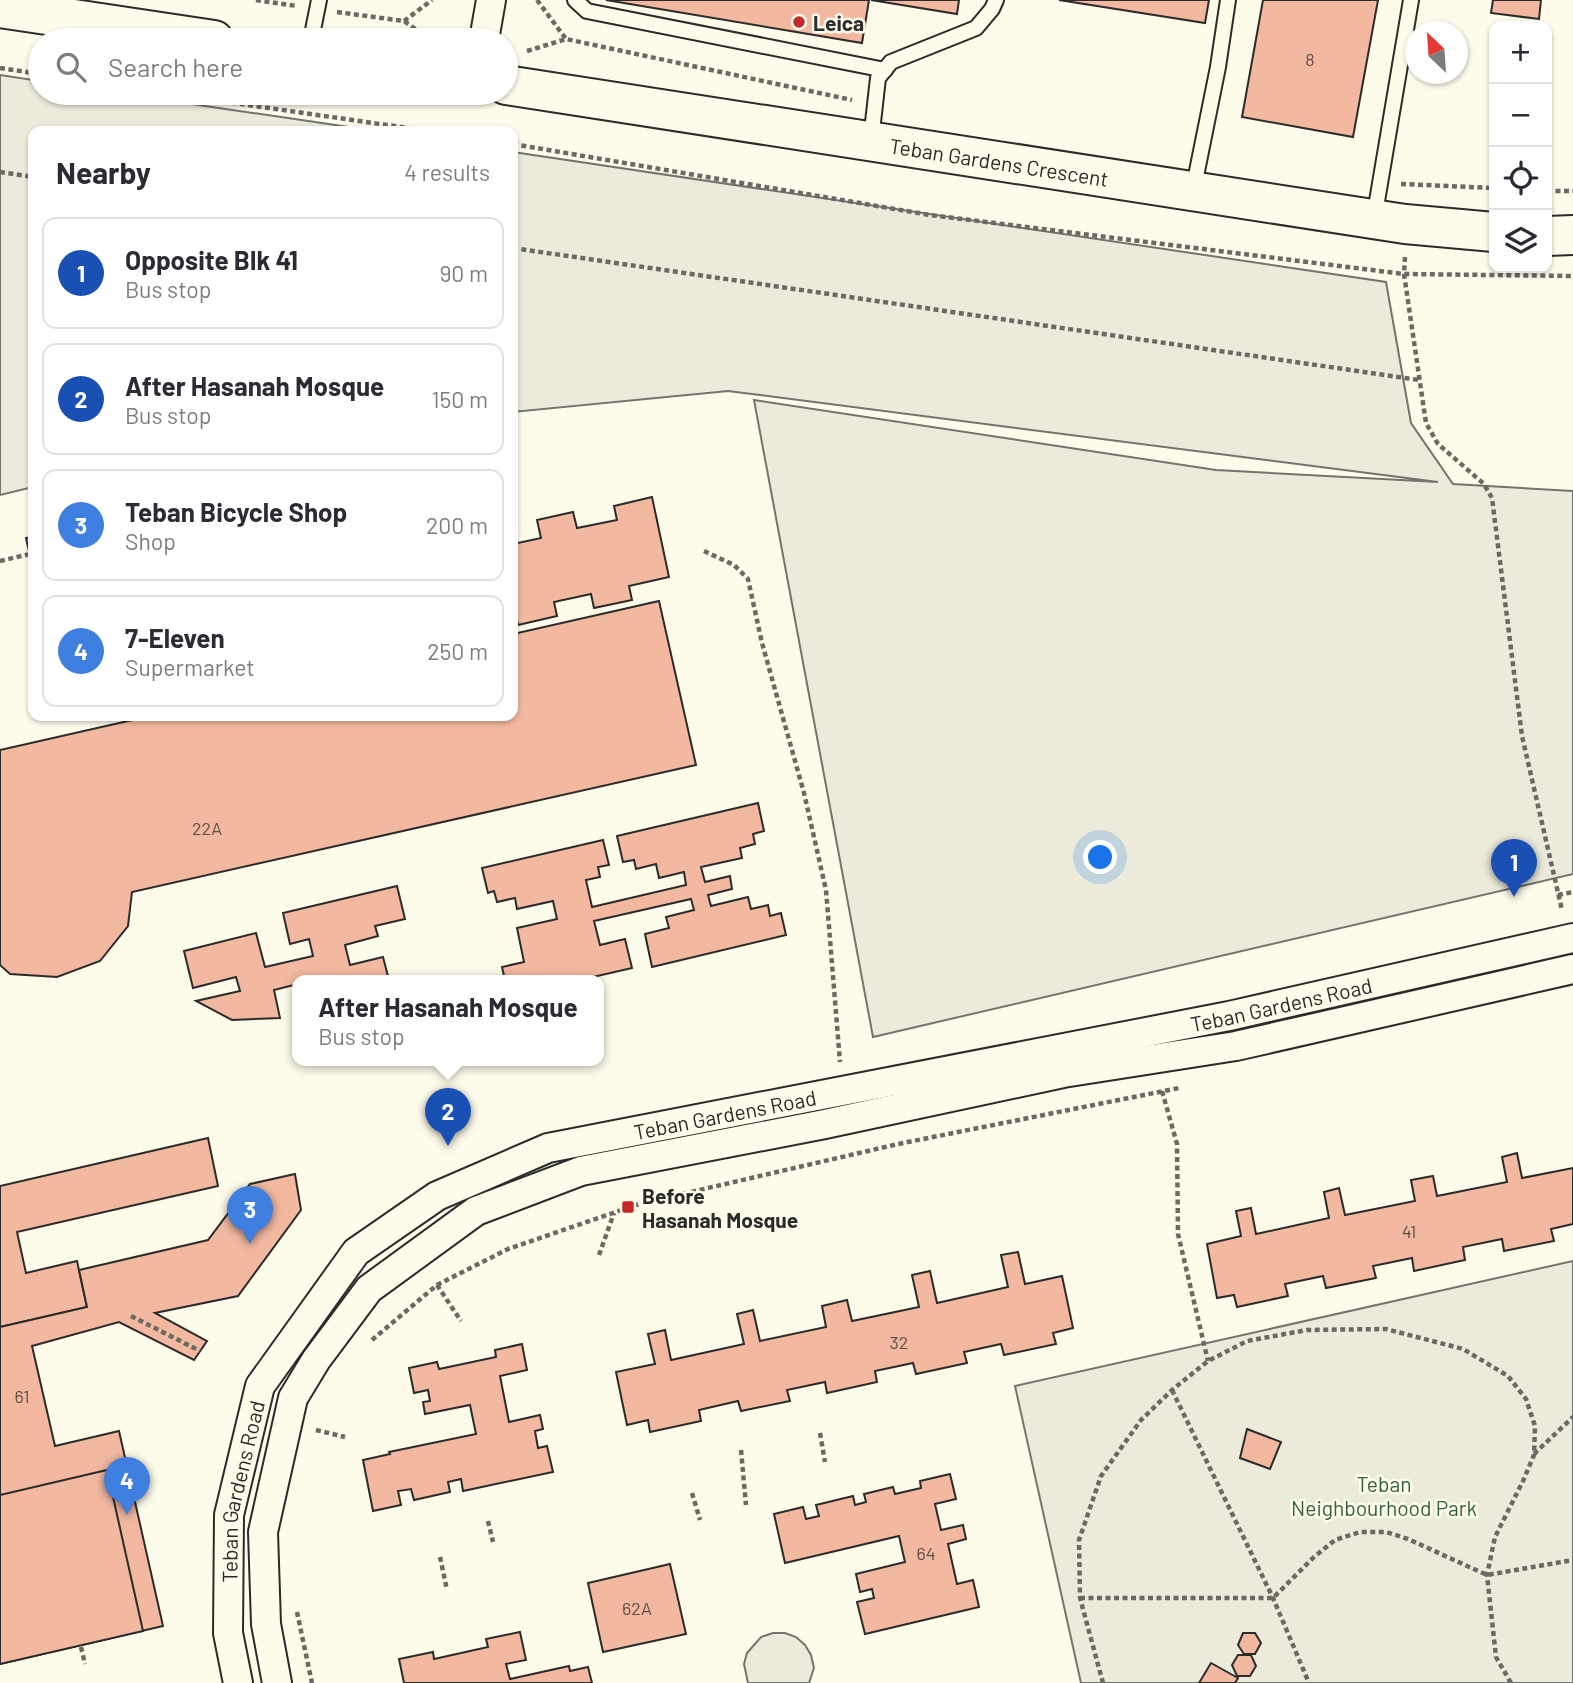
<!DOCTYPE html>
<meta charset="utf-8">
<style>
body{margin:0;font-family:Barlow,sans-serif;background:#f2f2f3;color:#2b2b33}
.controls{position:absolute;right:21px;top:21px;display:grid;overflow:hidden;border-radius:14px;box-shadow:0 2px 5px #0004}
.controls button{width:63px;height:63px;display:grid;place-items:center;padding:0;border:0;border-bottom:2px solid #e1e1e2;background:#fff;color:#2b2b33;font:35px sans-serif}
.compass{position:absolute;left:1405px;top:21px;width:63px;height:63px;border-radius:50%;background:#fff;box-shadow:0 2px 5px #0004;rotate:335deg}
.you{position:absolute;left:1101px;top:858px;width:24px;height:24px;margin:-18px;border:5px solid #fff;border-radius:50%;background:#1a73e8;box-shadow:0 0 0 10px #1a73e833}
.badge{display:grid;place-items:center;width:46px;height:46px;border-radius:50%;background:#c62828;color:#fff;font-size:23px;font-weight:700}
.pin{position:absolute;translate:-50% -58px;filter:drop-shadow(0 2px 4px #0008)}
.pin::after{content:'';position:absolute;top:37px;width:24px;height:21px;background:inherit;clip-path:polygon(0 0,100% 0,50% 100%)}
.popup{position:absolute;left:292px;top:975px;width:312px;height:91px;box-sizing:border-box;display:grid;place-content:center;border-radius:14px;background:#fff;filter:drop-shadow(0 2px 5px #0005);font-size:23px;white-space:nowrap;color:#7c7c81}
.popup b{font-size:26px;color:#2b2b33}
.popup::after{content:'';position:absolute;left:50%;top:100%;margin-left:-14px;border:14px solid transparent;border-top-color:#fff}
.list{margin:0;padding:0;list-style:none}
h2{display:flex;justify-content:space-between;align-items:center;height:91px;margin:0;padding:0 28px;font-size:30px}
h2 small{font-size:23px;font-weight:400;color:#7c7c81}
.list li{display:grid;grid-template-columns:46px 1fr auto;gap:21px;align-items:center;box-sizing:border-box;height:112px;margin:0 14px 14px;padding:0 14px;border:2px solid #e1e1e2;border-radius:14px}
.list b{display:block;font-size:26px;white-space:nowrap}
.list p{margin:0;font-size:23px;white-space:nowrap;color:#7c7c81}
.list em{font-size:23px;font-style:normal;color:#7c7c81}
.icon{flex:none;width:38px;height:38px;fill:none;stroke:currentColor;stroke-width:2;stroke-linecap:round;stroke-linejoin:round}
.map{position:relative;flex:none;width:1573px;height:1683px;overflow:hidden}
.search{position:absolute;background:#fff;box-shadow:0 2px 5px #0004;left:28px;top:28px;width:490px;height:77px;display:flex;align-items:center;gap:18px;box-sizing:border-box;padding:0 24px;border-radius:38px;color:#7c7c81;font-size:26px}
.panel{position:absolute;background:#fff;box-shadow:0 2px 5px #0004;left:28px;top:126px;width:490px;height:595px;border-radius:14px}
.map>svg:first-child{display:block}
.green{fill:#ecebdb;stroke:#74746e;stroke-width:2}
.parking{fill:#eceadb;stroke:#74746e;stroke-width:2}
.building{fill:#f2b8a0;stroke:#2b2b2b;stroke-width:2}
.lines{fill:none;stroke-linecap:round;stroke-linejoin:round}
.lane-casing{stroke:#2b2b2b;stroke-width:18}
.street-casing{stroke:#2b2b2b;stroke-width:32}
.secondary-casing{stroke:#2b2b2b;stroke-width:42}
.path{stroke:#6a6964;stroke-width:4.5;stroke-dasharray:5 3.5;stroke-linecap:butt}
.lane{stroke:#fdfbea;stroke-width:14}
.street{stroke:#fdfbea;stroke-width:28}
.secondary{stroke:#fdfbea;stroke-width:38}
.poi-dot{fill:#c62828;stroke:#fdfbea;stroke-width:2.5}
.labels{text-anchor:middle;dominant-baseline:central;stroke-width:5;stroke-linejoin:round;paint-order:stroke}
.number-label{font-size:18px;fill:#5d4e48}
.poi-label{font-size:21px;font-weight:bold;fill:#2b2b2b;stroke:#fdfbea;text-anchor:start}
.street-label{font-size:21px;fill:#2b2b2b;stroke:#fdfbea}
.park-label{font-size:21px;fill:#34623c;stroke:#fdfbea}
</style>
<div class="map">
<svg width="1573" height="1683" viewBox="0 0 1573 1683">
<rect width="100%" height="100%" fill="#fdfbea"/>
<g class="green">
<polygon points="0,75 40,81 40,93 117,93 376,131 33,131 33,487 0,495"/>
<polygon points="513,152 1386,282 1411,423 1453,484 1573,491 1573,874 873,1037 754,400 1216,470 1438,482 728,391 513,412"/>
<polygon points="1573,1261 1573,1683 1081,1683 1015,1386"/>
</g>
<polygon class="parking" points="773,1633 785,1633 796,1637 805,1645 811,1655 814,1668 809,1683 748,1683 744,1664 747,1653 761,1637"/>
<g class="building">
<polygon points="606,0 869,0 862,43"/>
<polygon points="871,0 959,0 957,14"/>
<polygon points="1059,0 1209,0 1205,23"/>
<polygon points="1263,0 1378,0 1353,137 1242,117"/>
<polygon points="1493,0 1541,0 1539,19 1491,13"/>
<polygon points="652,497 669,577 629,586 632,600 594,608 591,594 554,602 557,616 518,625 515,611 513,611 513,544 541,538 537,520 573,512 577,528 617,520 614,506"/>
<polygon points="33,537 33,560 31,560 26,538"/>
<polygon points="659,601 696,765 132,892 128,926 100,961 57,977 10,974 0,965 0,750 150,716 513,716 513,634"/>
<polygon points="758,803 764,831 753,834 755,844 740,848 742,858 701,867 705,882 730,876 732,889 708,895 711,906 748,897 751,909 768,905 770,916 781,913 786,935 652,967 645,934 669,928 666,917 694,910 691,899 594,921 600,945 625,939 632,968 580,980 505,980 502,967 524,962 517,928 557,919 553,901 517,909 515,898 497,902 494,891 488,893 482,868 603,840 609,865 598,867 600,877 586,880 592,907 686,885 684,872 659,878 656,864 636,869 634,860 623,862 617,836"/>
<polygon points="397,886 405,919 375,926 378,936 345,945 350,965 383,957 389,980 298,980 298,984 274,990 280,1018 232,1020 196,1001 240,991 236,977 193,988 184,951 256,933 265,967 313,956 309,939 290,944 283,913"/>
<polygon points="208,1138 218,1186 17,1232 26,1273 77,1261 87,1307 0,1327 0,1186"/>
<polygon points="1517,1153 1522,1178 1573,1168 1573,1224 1551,1229 1554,1241 1504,1251 1502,1239 1463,1247 1465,1260 1414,1271 1412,1258 1373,1266 1376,1278 1326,1288 1323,1276 1285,1284 1288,1296 1237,1307 1234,1295 1217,1298 1207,1244 1241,1236 1236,1211 1251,1208 1256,1234 1329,1218 1324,1192 1339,1188 1345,1215 1415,1201 1411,1180 1433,1176 1437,1196 1507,1182 1502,1157"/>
<polygon points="295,1174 301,1210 238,1296 155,1313 207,1341 194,1360 119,1322 32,1346 55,1446 119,1431 163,1626 0,1664 0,1327 87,1307 79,1270 208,1240 250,1184"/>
<polygon points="1018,1252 1025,1284 1062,1276 1073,1328 1053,1333 1056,1344 1004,1355 1001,1344 964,1352 967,1363 916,1374 913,1363 875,1371 877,1382 827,1393 825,1382 787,1390 790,1401 741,1411 738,1401 699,1410 701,1421 650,1432 648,1420 627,1425 616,1372 655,1364 648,1334 665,1330 671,1360 744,1344 737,1314 753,1310 760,1341 826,1327 822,1306 847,1300 852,1321 919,1307 912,1275 930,1271 937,1303 1008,1287 1001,1255"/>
<polygon points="522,1344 527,1370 500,1376 509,1422 540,1415 543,1429 535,1431 538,1448 547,1446 553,1472 463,1491 461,1479 448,1482 450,1492 414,1500 411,1489 398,1491 401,1505 373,1511 363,1460 390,1454 389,1452 476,1434 470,1405 425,1414 423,1402 430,1401 428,1390 414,1393 409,1368 437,1362 439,1369 496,1357 495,1350"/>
<polygon points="1247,1429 1281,1442 1270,1469 1240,1458"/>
<polygon points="107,1470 143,1631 0,1664 0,1495"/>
<polygon points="950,1474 956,1499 935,1504 941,1530 963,1525 966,1539 948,1544 957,1584 973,1580 979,1607 865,1634 857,1602 874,1598 872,1589 860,1592 856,1574 905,1562 899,1536 785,1563 774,1514 803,1507 806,1519 819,1516 816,1505 853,1496 855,1505 866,1502 864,1494 893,1487 895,1494 921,1488 920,1481"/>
<polygon points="670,1564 686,1634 603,1652 588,1583"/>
<polygon points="520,1632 526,1660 506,1664 510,1679 569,1666 570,1671 588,1667 592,1683 404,1683 399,1659 433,1652 434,1659 488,1647 486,1639"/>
<polygon points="1243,1633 1255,1633 1261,1643 1255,1654 1244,1654 1238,1645"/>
<polygon points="1238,1655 1251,1655 1256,1666 1250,1676 1237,1676 1232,1665"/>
<polygon points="1211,1663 1238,1678 1235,1683 1199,1683"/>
</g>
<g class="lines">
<defs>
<g id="lane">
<polyline points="575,0 587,11 885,70"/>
<polyline points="311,40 319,0"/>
<polyline points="871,140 878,78 891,62 976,28 992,9 996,0"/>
<polyline points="1193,191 1218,67 1228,0"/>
<polyline points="1374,219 1411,0"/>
</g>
<g id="street">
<polyline points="484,40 491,0"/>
<path id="s1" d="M238,1683l-10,-50 1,-118 31,-129 96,-134 81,-56 111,-48 681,-132 344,-78"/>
<polyline points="277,1683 266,1624 263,1532 293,1398 316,1360 369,1289 476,1211 581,1171 825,1124 1063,1073 1236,1046 1573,969"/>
</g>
<g id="secondary">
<polyline points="0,8 214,40"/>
<path id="s2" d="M506,85l899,139 89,8"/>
<polyline points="1547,236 1573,235"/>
</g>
</defs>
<use href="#lane" class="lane-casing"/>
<use href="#street" class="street-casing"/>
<use href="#secondary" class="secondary-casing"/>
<g class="path">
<polyline points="256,0 297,6"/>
<polyline points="537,0 566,39"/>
<polyline points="337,12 404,21 431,40"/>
<polyline points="404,21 432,0"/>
<polyline points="527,51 566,39 852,100"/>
<polyline points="0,68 40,74"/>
<polyline points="164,93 429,131"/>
<polyline points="513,144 930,215 1404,274 1573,276"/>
<polyline points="0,172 33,177"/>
<polyline points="1401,184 1494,188"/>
<polyline points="1547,191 1573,191"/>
<polyline points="513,248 1419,380"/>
<polyline points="1405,257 1404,274 1426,423 1438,444 1484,484 1492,498 1522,736 1562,910"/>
<polyline points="704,551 734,565 748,579 762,643 804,793 826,890 840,1062"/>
<polyline points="0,561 30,554"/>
<polyline points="1558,895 1573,892"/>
<polyline points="1162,1091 1177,1144 1178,1234 1208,1361"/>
<polyline points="599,1255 614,1213"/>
<polyline points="437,1285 461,1321"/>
<polyline points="131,1316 200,1351"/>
<polyline points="372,1340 437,1285 508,1249 639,1204 898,1144 1179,1088"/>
<polyline points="1172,1390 1273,1598 1309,1683"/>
<polyline points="316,1430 345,1437"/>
<polyline points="820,1433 825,1462"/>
<polyline points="741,1450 746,1505"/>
<polyline points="1534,1454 1573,1417"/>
<polyline points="692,1493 700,1520"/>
<polyline points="488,1521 493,1542"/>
<polyline points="440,1557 447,1590"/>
<polyline points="1080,1598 1273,1598 1314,1557 1335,1540 1360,1532 1386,1532 1408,1539 1487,1575 1573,1560"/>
<polyline points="297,1612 312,1683"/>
<polyline points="81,1647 85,1664"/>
<polyline points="1103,1683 1080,1598 1079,1540 1101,1476 1141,1420 1172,1390 1208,1361 1247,1341 1307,1330 1386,1329 1463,1349 1508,1376 1526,1399 1535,1426 1534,1455 1523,1481 1495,1537 1487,1575 1496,1657 1511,1683"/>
</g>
<use href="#lane" class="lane"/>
<use href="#street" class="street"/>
<use href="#secondary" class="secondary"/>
</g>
<g class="poi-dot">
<circle cx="799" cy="22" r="7"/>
<rect x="621" y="1200" width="14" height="14" rx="3.5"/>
</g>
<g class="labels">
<g class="number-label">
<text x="1310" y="59">8</text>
<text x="207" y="828">22A</text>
<text x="1409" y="1231">41</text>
<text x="899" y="1342">32</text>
<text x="22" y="1396">61</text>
<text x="926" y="1553">64</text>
<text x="637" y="1608">62A</text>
</g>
<g class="poi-label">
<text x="813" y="22">Leica</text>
<text x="642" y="1195">Before<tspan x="642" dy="24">Hasanah Mosque</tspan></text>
</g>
<g class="street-label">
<text stroke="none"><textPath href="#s2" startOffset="499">Teban Gardens Crescent</textPath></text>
<text stroke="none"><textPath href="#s1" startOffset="1433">Teban Gardens Road</textPath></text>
<text stroke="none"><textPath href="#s1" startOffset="866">Teban Gardens Road</textPath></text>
<text stroke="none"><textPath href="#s1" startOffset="194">Teban Gardens Road</textPath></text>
</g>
<g class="park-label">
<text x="1384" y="1483">Teban<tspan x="1384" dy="24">Neighbourhood Park</tspan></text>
</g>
</g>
</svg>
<div class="controls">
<button>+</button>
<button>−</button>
<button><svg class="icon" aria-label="locate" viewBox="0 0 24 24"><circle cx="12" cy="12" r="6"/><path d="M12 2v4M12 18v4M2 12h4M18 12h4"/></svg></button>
<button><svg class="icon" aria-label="layers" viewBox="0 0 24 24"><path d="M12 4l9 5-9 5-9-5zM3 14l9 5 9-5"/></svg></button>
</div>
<svg class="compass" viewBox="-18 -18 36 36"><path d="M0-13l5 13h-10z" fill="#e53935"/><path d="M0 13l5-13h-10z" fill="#7c7c81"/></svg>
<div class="you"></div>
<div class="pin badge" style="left:1514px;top:897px;background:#1a4fb4">1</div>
<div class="pin badge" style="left:448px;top:1146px;background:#1a4fb4">2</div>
<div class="popup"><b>After Hasanah Mosque</b>Bus stop</div>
<div class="pin badge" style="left:250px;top:1244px;background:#3f7fe0">3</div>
<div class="pin badge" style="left:127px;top:1515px;background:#3f7fe0">4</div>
<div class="search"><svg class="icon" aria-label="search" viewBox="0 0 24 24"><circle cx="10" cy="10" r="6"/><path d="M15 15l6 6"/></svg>Search here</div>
<section class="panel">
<h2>Nearby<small>4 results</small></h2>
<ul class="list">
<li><span class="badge" style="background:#1a4fb4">1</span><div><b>Opposite Blk 41</b><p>Bus stop</p></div><em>90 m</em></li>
<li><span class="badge" style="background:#1a4fb4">2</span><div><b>After Hasanah Mosque</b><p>Bus stop</p></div><em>150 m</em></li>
<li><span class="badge" style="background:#3f7fe0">3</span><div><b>Teban Bicycle Shop</b><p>Shop</p></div><em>200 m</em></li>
<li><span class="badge" style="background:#3f7fe0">4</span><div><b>7-Eleven</b><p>Supermarket</p></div><em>250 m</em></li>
</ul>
</section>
</div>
